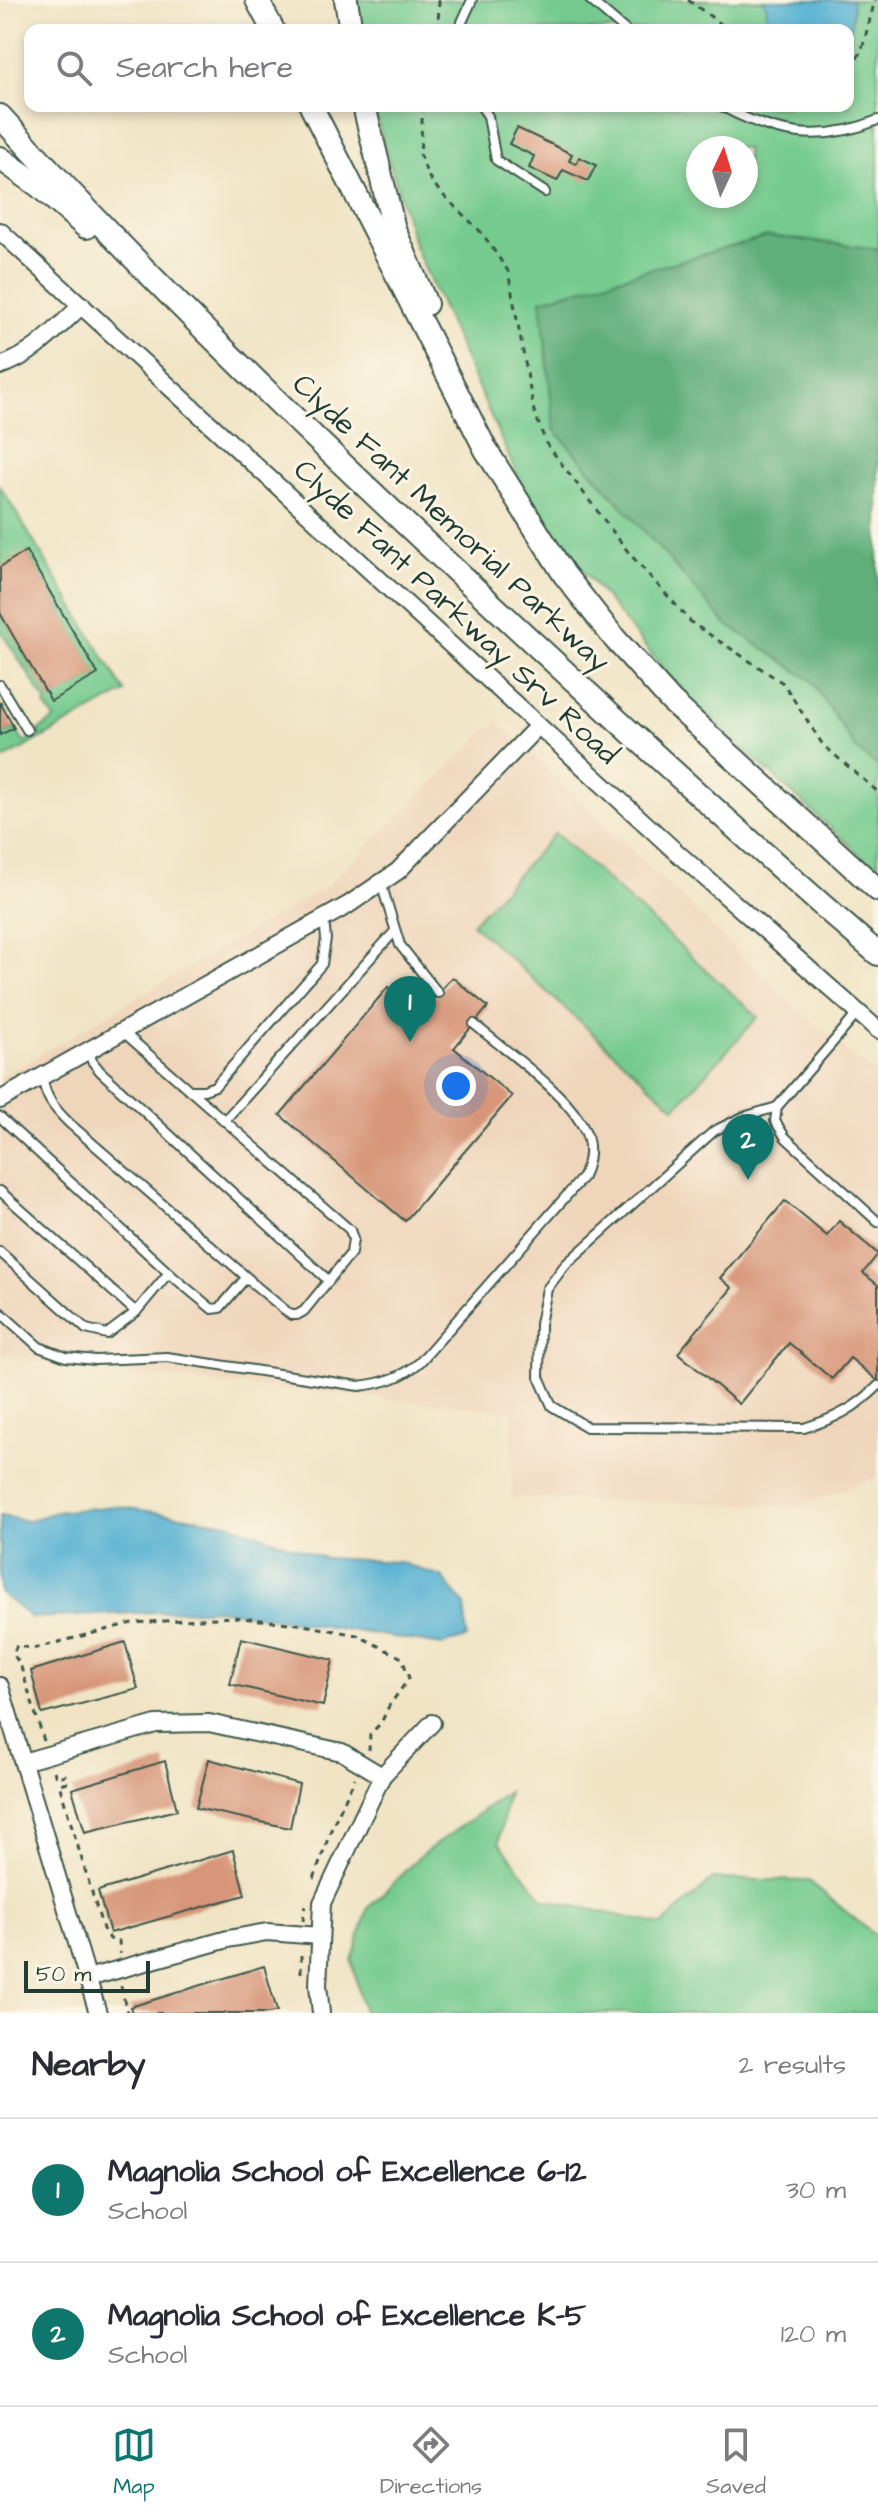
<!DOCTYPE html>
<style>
body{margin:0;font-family:"Architects Daughter",sans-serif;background:#f7f7f7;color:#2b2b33}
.compass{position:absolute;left:686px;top:136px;width:72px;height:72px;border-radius:50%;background:#fff;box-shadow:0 4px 12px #0003;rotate:4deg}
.scale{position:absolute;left:24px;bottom:20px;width:126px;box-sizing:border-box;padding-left:8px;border:4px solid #1f3d34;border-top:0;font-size:22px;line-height:28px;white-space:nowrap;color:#1f3d34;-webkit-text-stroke:6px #fcf5e5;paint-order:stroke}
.you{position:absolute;left:456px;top:1086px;width:28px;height:28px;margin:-20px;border:6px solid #fff;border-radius:50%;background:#1a73e8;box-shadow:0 0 0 12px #1a73e833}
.badge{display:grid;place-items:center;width:52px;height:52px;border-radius:50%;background:#0f766e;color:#fff;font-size:26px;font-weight:700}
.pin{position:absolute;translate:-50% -66px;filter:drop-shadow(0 2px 4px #0008)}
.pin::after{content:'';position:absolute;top:42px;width:28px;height:24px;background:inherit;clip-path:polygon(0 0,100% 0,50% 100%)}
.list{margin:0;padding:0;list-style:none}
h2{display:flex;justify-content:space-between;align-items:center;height:104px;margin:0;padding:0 32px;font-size:34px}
h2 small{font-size:26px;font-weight:400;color:#7c7c81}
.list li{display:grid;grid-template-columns:52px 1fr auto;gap:24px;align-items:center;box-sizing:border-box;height:144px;padding:0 32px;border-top:2px solid #e1e1e2}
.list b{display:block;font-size:30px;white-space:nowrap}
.list p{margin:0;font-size:26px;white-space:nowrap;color:#7c7c81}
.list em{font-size:26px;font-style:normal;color:#7c7c81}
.icon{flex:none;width:44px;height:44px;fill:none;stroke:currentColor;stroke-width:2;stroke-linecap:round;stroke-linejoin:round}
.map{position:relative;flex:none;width:878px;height:2013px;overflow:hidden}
.search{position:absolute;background:#fff;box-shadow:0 4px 12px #0003;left:24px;right:24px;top:24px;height:88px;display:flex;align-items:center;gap:20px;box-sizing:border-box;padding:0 28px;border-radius:16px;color:#7c7c81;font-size:30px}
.sheet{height:392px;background:#fff}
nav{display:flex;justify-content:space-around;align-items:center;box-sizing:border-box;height:112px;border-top:2px solid #e1e1e2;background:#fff;font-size:22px;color:#7c7c81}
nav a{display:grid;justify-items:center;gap:4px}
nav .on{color:#0f766e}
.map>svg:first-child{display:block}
.built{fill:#efd6bb}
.green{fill:#75cb8f;stroke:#4a8462;stroke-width:2;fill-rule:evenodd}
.forest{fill:#60af7a;stroke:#407657;stroke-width:2}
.water{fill:#55b1d3;stroke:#3a7784;stroke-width:2}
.building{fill:#d79679}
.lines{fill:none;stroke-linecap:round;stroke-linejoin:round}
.lane-casing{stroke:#3e564a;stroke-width:12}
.street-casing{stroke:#3e564a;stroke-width:20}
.secondary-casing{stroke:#3e564a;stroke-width:26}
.path{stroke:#3e564a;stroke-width:3;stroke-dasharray:6 6;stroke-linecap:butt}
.lane{stroke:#fff;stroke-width:8}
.street{stroke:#fff;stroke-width:16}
.secondary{stroke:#fff;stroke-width:22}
.labels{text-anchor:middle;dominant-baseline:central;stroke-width:6;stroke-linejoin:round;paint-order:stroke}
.street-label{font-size:30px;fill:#1f3d34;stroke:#fcf5e5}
</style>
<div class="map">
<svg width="878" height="2013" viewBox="0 0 878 2013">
<rect width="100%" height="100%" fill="#fcf5e5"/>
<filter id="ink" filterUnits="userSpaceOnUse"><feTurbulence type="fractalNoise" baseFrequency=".0125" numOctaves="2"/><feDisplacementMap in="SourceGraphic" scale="16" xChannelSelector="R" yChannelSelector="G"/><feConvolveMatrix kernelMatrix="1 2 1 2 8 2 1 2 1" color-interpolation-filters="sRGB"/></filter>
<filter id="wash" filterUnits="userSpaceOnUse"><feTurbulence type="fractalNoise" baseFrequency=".006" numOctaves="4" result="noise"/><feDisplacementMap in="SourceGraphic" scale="32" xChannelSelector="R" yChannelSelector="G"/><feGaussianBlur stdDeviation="1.8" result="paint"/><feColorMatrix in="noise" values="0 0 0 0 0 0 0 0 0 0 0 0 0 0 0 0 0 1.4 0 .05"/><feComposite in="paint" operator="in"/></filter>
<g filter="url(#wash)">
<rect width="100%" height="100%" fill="#f0e4c5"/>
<polygon class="built" points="497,721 794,1006 878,1077 878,1477 799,1506 512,1498 512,1411 103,1372 0,1355 0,1078 326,887"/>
<g class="green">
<path d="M357,0h521v249l-110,-13 -227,64 184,323 86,57 46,69 21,17v105l-192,-174 -155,-191 -116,-259 -42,-141h475v-76h-487zM698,148h48v48h-48z"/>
<polygon points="0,486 125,692 0,761 0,735 14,728 24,742 40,734 39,730 55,719 45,705 47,703 0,630 0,613 51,700 97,674 27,552 0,567"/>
<polygon points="555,833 758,1017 675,1108 472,924"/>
<polygon points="508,1792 499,1842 543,1899 662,1925 713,1879 809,1881 878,1938 878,2013 364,2013 352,1961 368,1908 420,1856"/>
</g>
<polygon class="forest" points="768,236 878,249 878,766 857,750 811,680 725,623 554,429 541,300"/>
<g class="water">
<polygon points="764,0 851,0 853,6 850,39 848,40 848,30 764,30 767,8"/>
<polygon points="115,1506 228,1523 324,1558 399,1562 442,1577 465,1605 467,1638 442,1645 218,1609 32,1618 0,1593 0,1516 29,1521 56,1512"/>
</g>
<g id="blocks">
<g class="building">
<polygon points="517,128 572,154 569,161 576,164 579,157 596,165 588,181 563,170 557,181 529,168 534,156 509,144"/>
<polygon points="26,551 98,674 51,701 0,613 0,567"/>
<polygon points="0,702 14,728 0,735"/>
<polygon points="452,977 488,1007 454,1048 512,1096 405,1221 280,1115 388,987 420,1014"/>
<polygon points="785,1201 827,1236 839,1221 878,1254 863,1273 878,1285 878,1381 850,1358 832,1379 789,1343 739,1404 678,1353 732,1288 720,1278"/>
<polygon points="241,1638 333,1660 323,1706 230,1684"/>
<polygon points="125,1642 138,1689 42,1714 31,1671"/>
<polygon points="209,1759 299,1784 290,1828 196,1808"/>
<polygon points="165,1761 177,1810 85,1832 72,1789"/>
<polygon points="233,1850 245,1895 110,1933 98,1891"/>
<polygon points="264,1966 277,2011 269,2013 132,2013 130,2007"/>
</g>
</g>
</g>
<g filter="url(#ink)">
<use href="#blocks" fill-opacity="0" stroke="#3e564a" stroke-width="2"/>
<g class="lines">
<defs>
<g id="lane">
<polyline points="590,0 625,30"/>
<polyline points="461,30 462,22 472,0"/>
<polyline points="481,106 488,116 496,160 545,192"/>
<path d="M721,106c54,29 99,38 157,14"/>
<polyline points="0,685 27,730"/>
<polyline points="381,883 400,945 438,993"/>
<path d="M858,1013l-81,94 -34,10 -29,14 -149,134 -18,24 -7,35 -1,53 13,29 35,21 217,1c30,-9 52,-20 74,-42"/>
<polyline points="89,1051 92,1061 100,1071 329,1281"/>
<path d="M42,1077c4,22 12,31 27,46l181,157"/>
<polyline points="190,1090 204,1090 215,1086 322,964 326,939 324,919"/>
<polyline points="777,1107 775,1121 785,1137 878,1222"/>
<polyline points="0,1117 171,1275"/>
<polyline points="224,1121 395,931"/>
<polyline points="0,1191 136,1312"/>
<polyline points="0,1252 86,1329 107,1334 136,1312 166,1276 171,1275 212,1309 220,1308 244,1280 250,1281 291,1315 297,1315 304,1311 351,1253 353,1239 350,1230 123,1032"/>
<path d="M0,1312l39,35 27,10 29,3 72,-3 192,29c24,-3 43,-8 61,-24l163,-185c5,-13 8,-24 5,-37 -9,-40 -83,-89 -114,-116"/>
</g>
<g id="street">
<polyline points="0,231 674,850 878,1030"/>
<path d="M0,366c34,-11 56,-37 82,-61"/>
<polyline points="0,1100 348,905 398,871 538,726"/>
<polyline points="0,1686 98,2013"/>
<polyline points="23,1762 156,1724 209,1723 342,1752 382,1776"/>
<polyline points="88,1978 228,1939 267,1932 320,1936"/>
<polyline points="321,2013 318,1985 322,1903 382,1776 432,1723"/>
</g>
<g id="secondary">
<polyline points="257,0 273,30"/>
<polyline points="346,0 351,30"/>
<polyline points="311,106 486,450 564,574 615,639 671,701 878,890"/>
<polyline points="364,106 394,229 426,304"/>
<path d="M0,116c153,169 318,327 485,482 129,120 259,240 393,356"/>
<polyline points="0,158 39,186 86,227"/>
</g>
</defs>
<use href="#lane" class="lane-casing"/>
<use href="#street" class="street-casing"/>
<use href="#secondary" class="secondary-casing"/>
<g class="path">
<polyline points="688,0 729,30"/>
<polyline points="438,30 439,0"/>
<polyline points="848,66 861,53 875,0"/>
<polyline points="423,106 420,155 428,176 440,192 482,233 508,271 534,411 546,443 629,553 692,623 783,683 823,745 878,792"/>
<polyline points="44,1741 20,1664 13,1654 17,1645 32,1649 132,1623 233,1617 298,1624 357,1635 402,1658 409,1678 389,1706 381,1723 370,1734 369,1750"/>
<polyline points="54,1771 56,1778 65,1775 67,1782 59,1784 103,1929 110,1939 119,1941 120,1954"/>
<polyline points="314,1879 332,1827 355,1778"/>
<polyline points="303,1921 305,1905"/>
<polyline points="301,1973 301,1952"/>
<polyline points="121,1986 127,2013"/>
</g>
<use href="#lane" class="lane"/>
<use href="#street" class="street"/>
<use href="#secondary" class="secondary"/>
</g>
</g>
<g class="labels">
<g class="street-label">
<text transform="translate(451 523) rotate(43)">Clyde Fant Memorial Parkway</text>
<text transform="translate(456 612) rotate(43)">Clyde Fant Parkway Srv Road</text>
</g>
</g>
</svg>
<svg class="compass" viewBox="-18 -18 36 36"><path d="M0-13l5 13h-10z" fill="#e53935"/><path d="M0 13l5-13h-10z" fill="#7c7c81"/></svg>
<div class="scale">50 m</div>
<div class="you"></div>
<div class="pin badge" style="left:410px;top:1042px">1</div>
<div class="pin badge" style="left:748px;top:1180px">2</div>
<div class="search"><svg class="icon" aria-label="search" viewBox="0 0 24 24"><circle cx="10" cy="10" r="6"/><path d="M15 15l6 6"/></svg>Search here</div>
</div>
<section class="sheet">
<h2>Nearby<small>2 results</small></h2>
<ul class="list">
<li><span class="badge">1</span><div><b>Magnolia School of Excellence 6-12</b><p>School</p></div><em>30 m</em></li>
<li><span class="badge">2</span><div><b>Magnolia School of Excellence K-5</b><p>School</p></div><em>120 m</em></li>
</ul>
</section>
<nav>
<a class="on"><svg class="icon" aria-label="map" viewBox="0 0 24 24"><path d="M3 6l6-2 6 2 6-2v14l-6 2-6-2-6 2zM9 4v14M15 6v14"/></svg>Map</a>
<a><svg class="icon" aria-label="directions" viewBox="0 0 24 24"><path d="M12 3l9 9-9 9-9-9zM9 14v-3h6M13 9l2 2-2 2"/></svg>Directions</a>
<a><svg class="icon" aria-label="saved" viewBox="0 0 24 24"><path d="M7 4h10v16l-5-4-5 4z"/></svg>Saved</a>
</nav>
